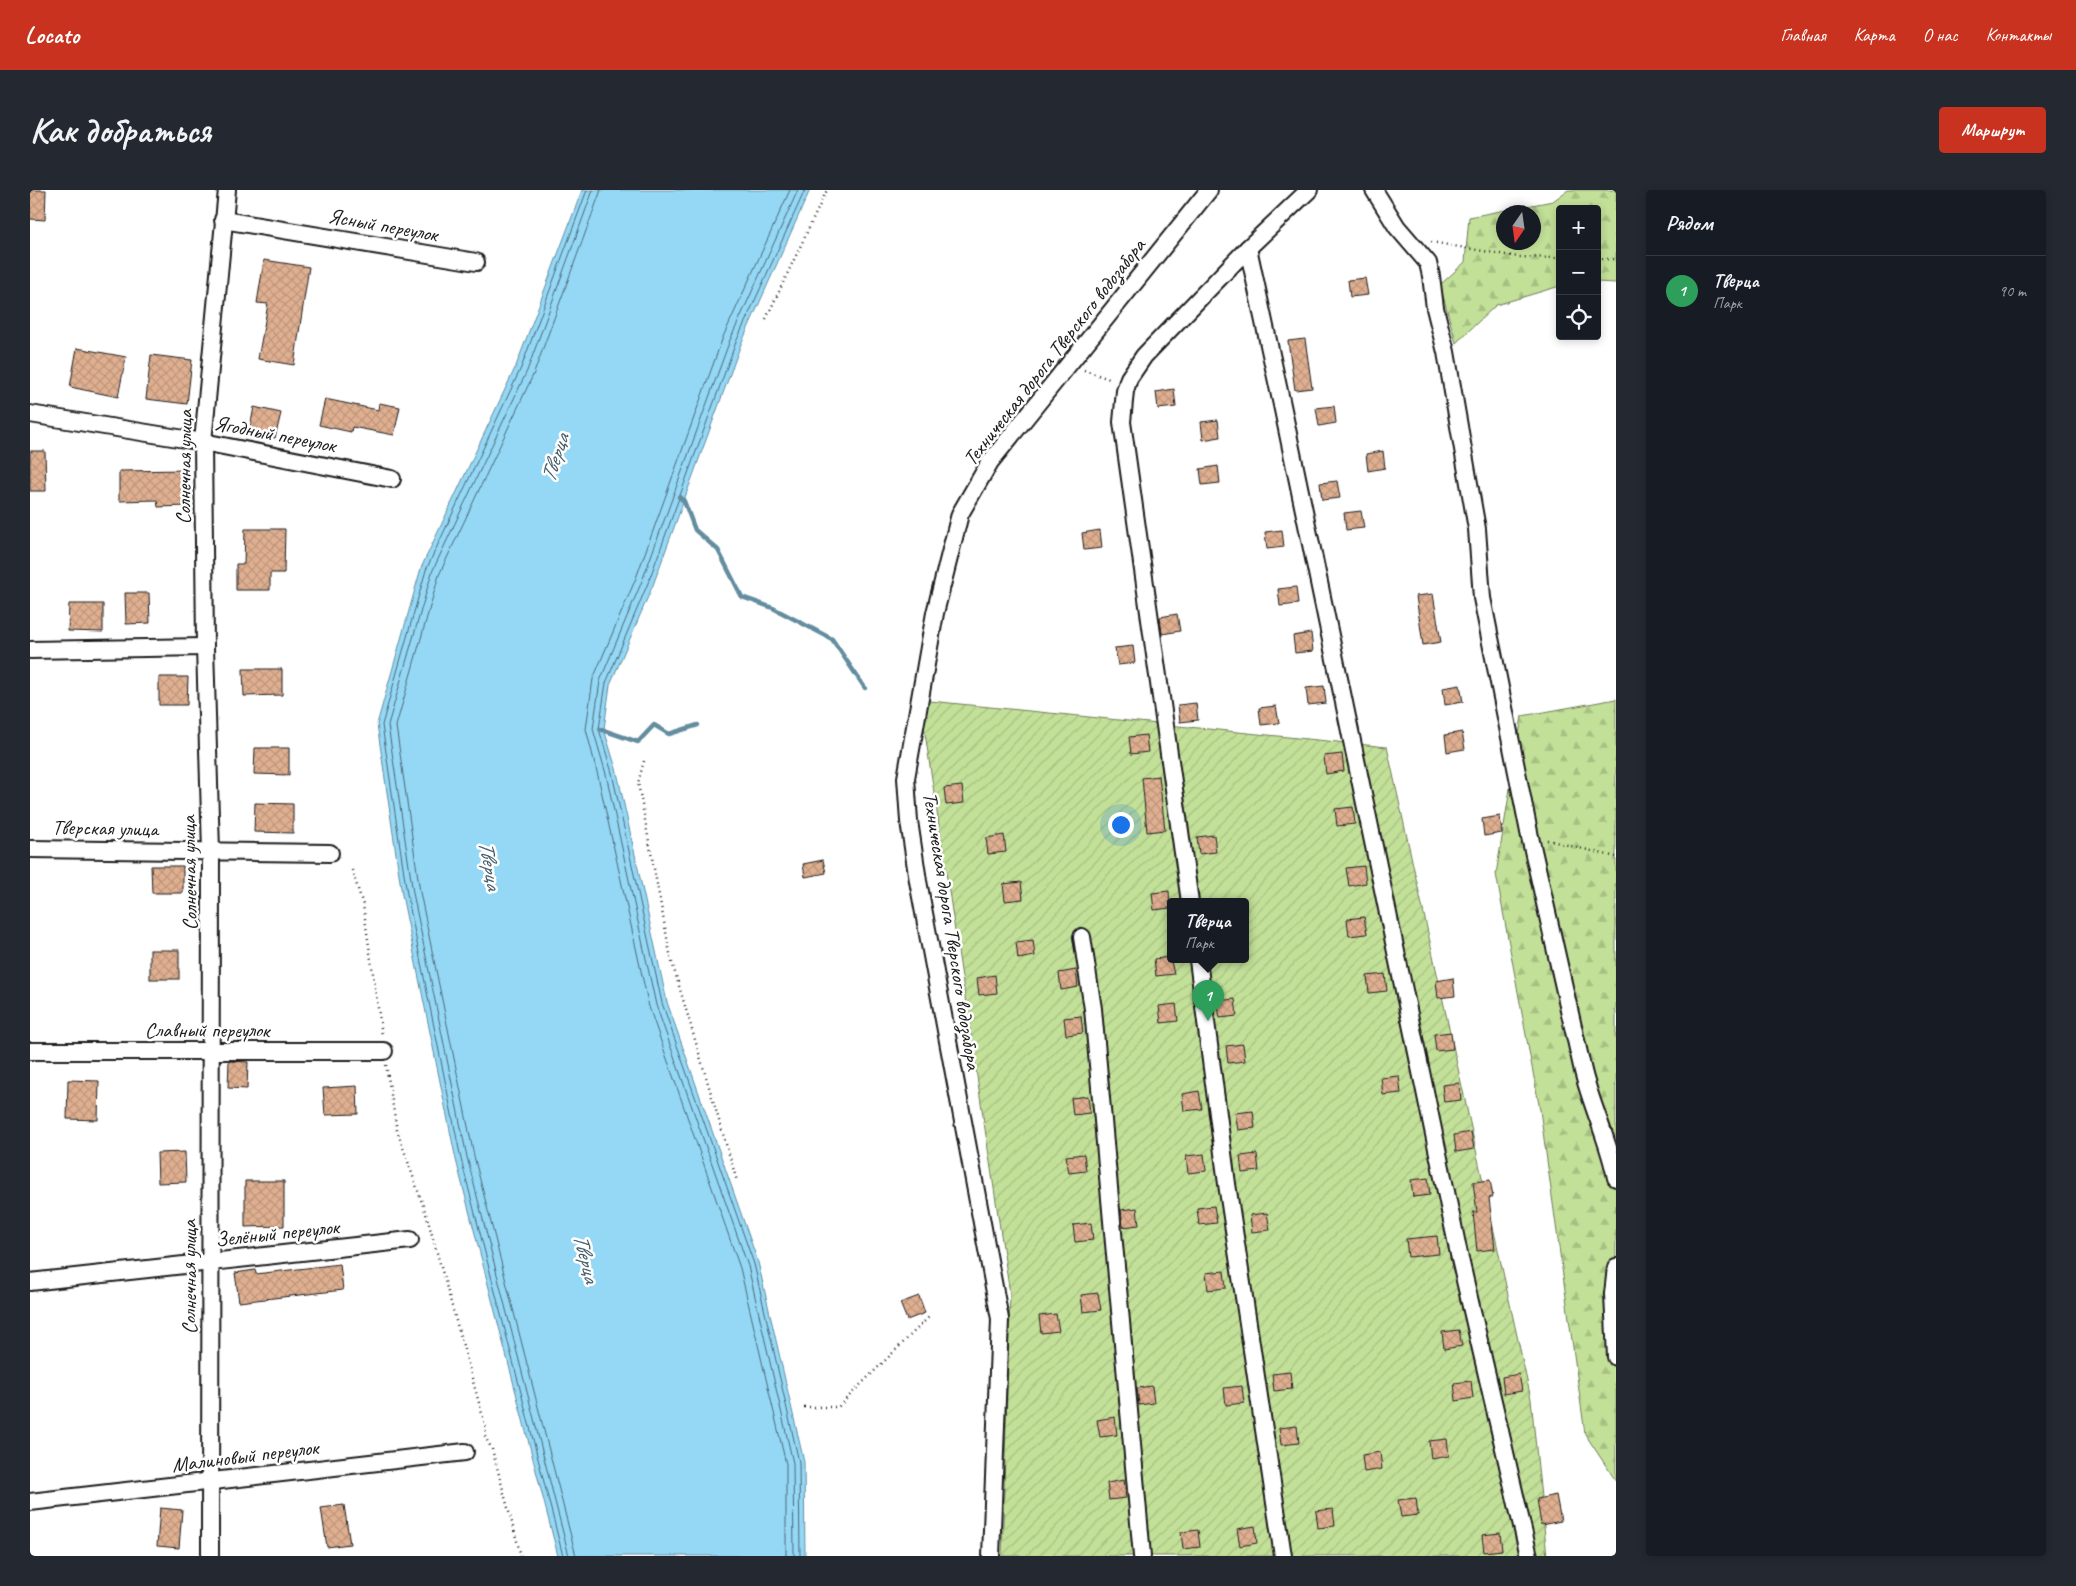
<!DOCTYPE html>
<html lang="ru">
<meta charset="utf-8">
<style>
body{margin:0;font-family:Caveat,sans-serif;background:#242831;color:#f1f3f6}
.controls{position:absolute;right:15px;top:15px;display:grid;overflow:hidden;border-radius:5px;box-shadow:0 2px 8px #0003}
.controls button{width:45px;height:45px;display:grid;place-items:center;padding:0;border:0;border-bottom:1px solid #363941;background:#171b24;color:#f1f3f6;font:25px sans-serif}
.compass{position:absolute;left:1466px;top:15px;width:45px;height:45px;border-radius:50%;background:#171b24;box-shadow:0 2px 8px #0003;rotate:193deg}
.you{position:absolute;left:1090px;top:634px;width:18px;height:18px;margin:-12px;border:4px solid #fff;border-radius:50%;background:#1a73e8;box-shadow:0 0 0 8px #1a73e833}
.badge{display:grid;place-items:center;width:32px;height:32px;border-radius:50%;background:#c8321e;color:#fff;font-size:16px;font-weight:700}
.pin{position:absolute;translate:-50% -41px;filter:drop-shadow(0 1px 2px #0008)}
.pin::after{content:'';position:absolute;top:26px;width:18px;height:15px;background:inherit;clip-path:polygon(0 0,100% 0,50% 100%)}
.popup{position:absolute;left:1137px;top:708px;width:82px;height:65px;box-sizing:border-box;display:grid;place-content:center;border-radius:5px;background:#171b24;filter:drop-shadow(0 1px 4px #0005);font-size:16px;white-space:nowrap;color:#9ea1a6}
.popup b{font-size:19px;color:#f1f3f6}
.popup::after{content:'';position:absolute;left:50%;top:100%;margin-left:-10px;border:10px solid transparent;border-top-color:#171b24}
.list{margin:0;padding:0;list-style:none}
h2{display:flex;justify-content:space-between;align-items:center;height:65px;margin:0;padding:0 20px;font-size:21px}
h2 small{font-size:16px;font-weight:400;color:#9ea1a6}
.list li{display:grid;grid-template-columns:32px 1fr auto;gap:15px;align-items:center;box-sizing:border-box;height:70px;padding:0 20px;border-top:1px solid #363941}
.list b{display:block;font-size:19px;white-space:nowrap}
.list p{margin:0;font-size:16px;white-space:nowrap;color:#9ea1a6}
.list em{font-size:16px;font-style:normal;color:#9ea1a6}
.icon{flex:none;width:28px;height:28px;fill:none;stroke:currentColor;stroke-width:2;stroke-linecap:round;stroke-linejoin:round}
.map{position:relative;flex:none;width:1586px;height:1366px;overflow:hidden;border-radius:5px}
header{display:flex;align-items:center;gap:30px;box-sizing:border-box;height:70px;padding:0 25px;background:#c8321e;color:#fff}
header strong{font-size:24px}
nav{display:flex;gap:28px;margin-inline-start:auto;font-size:18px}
.intro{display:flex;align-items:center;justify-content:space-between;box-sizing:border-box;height:120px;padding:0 30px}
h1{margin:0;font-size:35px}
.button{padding:12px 22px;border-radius:5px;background:#c8321e;color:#fff;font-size:18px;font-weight:700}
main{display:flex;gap:30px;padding:0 30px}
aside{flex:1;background:#171b24;border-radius:5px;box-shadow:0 2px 8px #0003}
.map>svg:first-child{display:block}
.forest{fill:url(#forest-firs);stroke:#6f7e5a;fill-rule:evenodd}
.garden{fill:url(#garden-furrows);stroke:#6f7e5a;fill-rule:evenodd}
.water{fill:#94d8f6;stroke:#648d9f}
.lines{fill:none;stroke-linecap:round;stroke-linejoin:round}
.shore{stroke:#4c6773;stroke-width:1}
.stream{stroke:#648d9f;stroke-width:4.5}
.building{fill:url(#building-cross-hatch);stroke:#1c1c1c}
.minor-casing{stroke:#1c1c1c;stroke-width:20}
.path{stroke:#1c1c1c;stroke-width:2.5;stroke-dasharray:1 4;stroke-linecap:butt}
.minor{stroke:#fff;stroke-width:16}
.labels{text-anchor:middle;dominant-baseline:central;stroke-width:5;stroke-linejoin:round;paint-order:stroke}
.street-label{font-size:21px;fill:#1c1c1c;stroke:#fff}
.water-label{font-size:22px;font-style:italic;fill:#465e68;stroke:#fff}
</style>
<header>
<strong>Locato</strong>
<nav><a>Главная</a><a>Карта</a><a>О нас</a><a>Контакты</a></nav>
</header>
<div class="intro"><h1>Как добраться</h1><a class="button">Маршрут</a></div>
<main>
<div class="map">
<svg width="1586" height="1366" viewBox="0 0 1586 1366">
<defs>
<pattern id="forest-firs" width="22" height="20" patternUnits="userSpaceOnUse" patternTransform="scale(1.25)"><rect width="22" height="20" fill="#c2e098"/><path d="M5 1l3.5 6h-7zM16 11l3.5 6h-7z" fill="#a6c082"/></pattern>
<pattern id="garden-furrows" width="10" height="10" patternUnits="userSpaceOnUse" patternTransform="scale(1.25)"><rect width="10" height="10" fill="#c2e098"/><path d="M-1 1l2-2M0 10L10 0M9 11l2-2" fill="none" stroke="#a6c082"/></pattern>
<pattern id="building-cross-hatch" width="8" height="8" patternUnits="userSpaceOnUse" patternTransform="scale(1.25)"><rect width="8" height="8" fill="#dfaf90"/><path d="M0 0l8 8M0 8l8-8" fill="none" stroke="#bf967c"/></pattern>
</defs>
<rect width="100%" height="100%" fill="#fff"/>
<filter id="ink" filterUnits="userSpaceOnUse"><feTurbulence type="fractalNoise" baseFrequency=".02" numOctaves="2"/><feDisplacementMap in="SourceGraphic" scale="10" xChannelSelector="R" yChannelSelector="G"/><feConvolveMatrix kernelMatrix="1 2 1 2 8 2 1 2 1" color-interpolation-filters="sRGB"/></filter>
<g filter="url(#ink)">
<g class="forest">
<path d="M1538,0h48v93l-19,-1v-73h-37v77l-64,19 -40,38 -16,-58 25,-23 4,-45 84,-16zM1474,22h30v30h-30z"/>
<polygon points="1586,509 1586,1291 1555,1244 1510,920 1466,684 1492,526"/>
</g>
<path class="garden" d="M890,510l467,47 144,652 16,157h-545l8,-262zM1140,712h76v58h-76z"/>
<polygon class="water" points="552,0 780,0 711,154 623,395 580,495 574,539 587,582 637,812 728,1072 774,1272 775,1366 528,1366 426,970 372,705 347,534 391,378 486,176"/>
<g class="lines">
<g class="shore">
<polyline points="533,1366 431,969 377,704 352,535 396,380 491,178 557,0"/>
<polyline points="539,1366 437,967 383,703 358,535 402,382 497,181 563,0"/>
<polyline points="546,1366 444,966 390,702 366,536 409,385 504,183 571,0"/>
<polyline points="756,1366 756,1274 710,1078 619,817 568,586 556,539 563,489 606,388 693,147 760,0"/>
<polyline points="764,1366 763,1273 718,1076 626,815 576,584 563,539 570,491 612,391 700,150 768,0"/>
<polyline points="770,1366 769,1272 724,1074 632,813 582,583 569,539 576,493 618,393 706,152 775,0"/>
</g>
<g class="stream">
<polyline points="649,307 654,311 665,340 688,360 712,407 743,418 802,449 835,498"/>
<polyline points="570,539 608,552 624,535 639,544 668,535"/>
</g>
</g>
<g class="building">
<polygon points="0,0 16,0 15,30 0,29"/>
<polygon points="234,70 279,77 264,175 228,169 238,114 227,113"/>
<polygon points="1335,88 1338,105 1320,107 1318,90"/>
<polygon points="1275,149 1282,198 1265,200 1258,151"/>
<polygon points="47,158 96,167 88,207 40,197"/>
<polygon points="121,165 162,170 157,214 116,209"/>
<polygon points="1144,199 1146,217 1128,219 1126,202"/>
<polygon points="295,209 348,220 349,213 370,217 364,245 322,237 321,242 289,235"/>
<polygon points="1304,216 1306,233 1289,236 1286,218"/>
<polygon points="224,217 251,223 245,248 219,243"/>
<polygon points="1188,230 1190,247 1173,250 1171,232"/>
<polygon points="0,261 15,261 16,301 0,301"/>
<polygon points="1353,261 1355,278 1338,281 1336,264"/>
<polygon points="1188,276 1190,293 1172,295 1170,279"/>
<polygon points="157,280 158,316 128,317 127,310 89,311 89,281"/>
<polygon points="1307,291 1310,308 1292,310 1290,293"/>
<polygon points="1331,321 1334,338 1316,340 1314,323"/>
<polygon points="215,339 255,339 254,383 240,383 240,400 206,400 206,374 214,374"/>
<polygon points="1070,340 1072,358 1054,360 1052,343"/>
<polygon points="1252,340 1254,357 1237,359 1235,342"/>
<polygon points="1266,397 1268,414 1250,416 1248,399"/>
<polygon points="95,403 119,403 120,433 96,434"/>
<polygon points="1403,404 1411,452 1393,455 1386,406"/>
<polygon points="39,414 73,414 73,442 38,441"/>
<polygon points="1147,424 1150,441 1132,444 1130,427"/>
<polygon points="1281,443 1283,461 1265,463 1263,446"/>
<polygon points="1103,456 1105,473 1088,475 1085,458"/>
<polygon points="213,479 252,479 252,505 214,506"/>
<polygon points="129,487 158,487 157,515 129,515"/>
<polygon points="1430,495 1433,512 1415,515 1413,498"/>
<polygon points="1294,496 1296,513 1278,515 1276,498"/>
<polygon points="1166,513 1168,530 1150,532 1148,515"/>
<polygon points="1246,516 1249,533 1231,535 1229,518"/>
<polygon points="1432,542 1435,559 1417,562 1415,545"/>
<polygon points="1116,545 1118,562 1101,564 1099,547"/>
<polygon points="225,558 259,558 259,585 224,584"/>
<polygon points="1312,564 1314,581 1296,584 1294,566"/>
<polygon points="1129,586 1135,640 1117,642 1112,588"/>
<polygon points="932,596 934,613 916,615 914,598"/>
<polygon points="225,613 263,614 263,643 224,642"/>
<polygon points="1323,617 1325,634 1307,636 1305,619"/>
<polygon points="1470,626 1472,643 1454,646 1452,629"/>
<polygon points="974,645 976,662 958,664 956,648"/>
<polygon points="1184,645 1186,662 1169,664 1167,647"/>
<polygon points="793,670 796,683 775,687 773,674"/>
<polygon points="121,676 153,676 153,703 122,703"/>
<polygon points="1334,676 1336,693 1319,696 1316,678"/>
<polygon points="991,692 993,709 975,711 973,694"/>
<polygon points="1139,701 1140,718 1124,720 1122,703"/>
<polygon points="1334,727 1337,744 1319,746 1317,729"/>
<polygon points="1003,750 1005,766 988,769 986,752"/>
<rect x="120" y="760" width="29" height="29"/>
<polygon points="1140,767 1144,784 1126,786 1124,769"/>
<polygon points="1046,780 1048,797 1031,800 1029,783"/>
<polygon points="1355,784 1357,801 1339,803 1337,786"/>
<polygon points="965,785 967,803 949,805 947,788"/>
<polygon points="1423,788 1425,806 1408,808 1406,791"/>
<polygon points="1205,809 1207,826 1190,828 1187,811"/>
<polygon points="1146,814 1148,831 1131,833 1129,816"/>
<polygon points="1051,826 1053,843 1036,845 1034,828"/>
<polygon points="1421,842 1423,859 1406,861 1404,844"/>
<polygon points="1213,854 1215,871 1198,873 1196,856"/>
<polygon points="199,871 218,872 217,899 198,898"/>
<polygon points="1369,886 1371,903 1353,905 1351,888"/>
<polygon points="38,890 69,891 68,930 37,929"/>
<polygon points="1429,893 1431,910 1414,912 1412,895"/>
<polygon points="327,896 328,924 295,925 293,898"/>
<polygon points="1169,901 1172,919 1154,921 1152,904"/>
<polygon points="1058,906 1060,923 1043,925 1041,908"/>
<polygon points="1223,921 1225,938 1208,940 1205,923"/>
<polygon points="1441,942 1444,959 1426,962 1424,945"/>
<polygon points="155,962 156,992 128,993 127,963"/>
<polygon points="1054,964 1056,981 1039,983 1036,966"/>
<polygon points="1174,964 1176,981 1158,983 1156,966"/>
<polygon points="1227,964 1229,981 1212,983 1210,966"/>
<polygon points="1398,988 1400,1005 1383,1007 1381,990"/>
<polygon points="1460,990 1463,1007 1459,1008 1465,1059 1447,1061 1443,1022 1447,1022 1443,992"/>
<polygon points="215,991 254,991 254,1036 215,1037"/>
<polygon points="1184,1016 1187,1033 1169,1035 1167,1018"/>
<polygon points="1107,1018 1109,1035 1093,1037 1091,1020"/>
<polygon points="1237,1023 1240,1040 1222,1042 1220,1025"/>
<polygon points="1061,1033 1063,1050 1045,1052 1043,1035"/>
<polygon points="1407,1046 1409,1064 1378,1067 1376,1049"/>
<polygon points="310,1074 313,1100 209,1112 205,1083 225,1080 226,1084"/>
<polygon points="1194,1081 1196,1098 1178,1100 1176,1083"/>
<polygon points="1068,1103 1071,1120 1053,1122 1051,1105"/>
<polygon points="889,1106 895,1123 877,1130 870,1113"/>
<polygon points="1026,1124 1029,1141 1011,1143 1009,1126"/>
<polygon points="1429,1140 1432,1156 1414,1159 1412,1142"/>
<polygon points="1260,1182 1262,1199 1244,1201 1242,1184"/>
<polygon points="1489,1184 1492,1201 1474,1204 1472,1187"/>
<polygon points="1441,1191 1443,1208 1426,1211 1424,1193"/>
<polygon points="1122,1196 1124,1213 1109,1215 1107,1198"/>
<polygon points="1212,1196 1214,1213 1196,1215 1194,1198"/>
<polygon points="1085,1227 1087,1245 1070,1247 1067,1230"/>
<polygon points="1267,1236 1269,1253 1251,1255 1249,1238"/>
<polygon points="1417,1249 1419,1266 1401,1269 1399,1251"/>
<polygon points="1350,1262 1352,1279 1334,1282 1332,1265"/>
<polygon points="1094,1290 1096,1308 1079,1310 1077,1293"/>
<polygon points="1526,1305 1531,1331 1511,1335 1507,1309"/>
<polygon points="1386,1308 1388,1325 1371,1327 1368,1310"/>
<polygon points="314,1315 320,1354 297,1357 291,1318"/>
<polygon points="130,1318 152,1320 149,1358 127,1356"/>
<polygon points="1303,1319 1305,1336 1288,1338 1286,1321"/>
<polygon points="1225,1336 1227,1353 1210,1356 1207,1339"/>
<polygon points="1168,1340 1170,1357 1153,1359 1151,1342"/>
<polygon points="1470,1343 1472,1360 1454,1362 1452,1345"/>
</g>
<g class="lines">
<defs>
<g id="minor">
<path d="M1344,0l23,37 31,36 3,13 4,32 11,44 31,177 5,69 48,239 53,234c9,37 26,70 33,107"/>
<polyline points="193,30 446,72"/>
<polyline points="1218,58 1252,215 1430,1069 1499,1366"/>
<polyline points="0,224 173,252 362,289"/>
<polyline points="0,460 175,457"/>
<polyline points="0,659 300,663"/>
<polyline points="1160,712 1092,232 1095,201 1099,188 1114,166 1218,58 1279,0"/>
<polyline points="1052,747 1063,819 1112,1366"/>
<polyline points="1168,770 1197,994 1253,1366"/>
<polyline points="0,861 354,861"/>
<polyline points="1586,1077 1583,1104 1586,1167"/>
<polyline points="0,1092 380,1050"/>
<polyline points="0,1312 435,1262"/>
<polyline points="180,1366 181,661 175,457 173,252 197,0"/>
<polyline points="961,1366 970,1129 888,691 879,631 876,588 905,423 930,324 960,272 1179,0"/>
</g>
</defs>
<use href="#minor" class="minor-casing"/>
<g class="path">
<polyline points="1401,52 1488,67 1530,68"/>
<polyline points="1567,69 1586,69"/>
<polyline points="736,129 797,0"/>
<polyline points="1054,180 1082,190"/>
<polyline points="614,571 608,593 641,769 707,991"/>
<polyline points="1517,650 1586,667"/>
<polyline points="322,680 333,715 352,845"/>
<polyline points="356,875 367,940 397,1027 456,1238 455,1247 462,1259 491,1366"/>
<polyline points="774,1217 808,1217 900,1126"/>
</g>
<use href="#minor" class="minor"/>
</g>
</g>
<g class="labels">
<g class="street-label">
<text transform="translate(353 35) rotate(10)">Ясный переулок</text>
<text transform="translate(1024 162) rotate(-52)">Техническая дорога Тверского водозабора</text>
<text transform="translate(245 244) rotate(11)">Ягодный переулок</text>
<text transform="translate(154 277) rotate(-89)">Солнечная улица</text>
<text transform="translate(75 638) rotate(1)">Тверская улица</text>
<text transform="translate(159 683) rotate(-91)">Солнечная улица</text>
<text transform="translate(922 741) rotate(81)">Техническая дорога Тверского водозабора</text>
<text x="177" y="840">Славный переулок</text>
<text transform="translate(247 1043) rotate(-6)">Зелёный переулок</text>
<text transform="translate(159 1087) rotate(-90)">Солнечная улица</text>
<text transform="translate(215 1266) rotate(-7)">Малиновый переулок</text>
</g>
<g class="water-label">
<text transform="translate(525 268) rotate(-72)">Тверца</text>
<text transform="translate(460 675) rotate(80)">Тверца</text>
<text transform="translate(556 1068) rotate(76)">Тверца</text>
</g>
</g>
</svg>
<div class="controls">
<button>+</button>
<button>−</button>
<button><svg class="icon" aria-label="locate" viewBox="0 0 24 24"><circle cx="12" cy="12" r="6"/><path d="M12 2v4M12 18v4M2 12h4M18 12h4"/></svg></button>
</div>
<svg class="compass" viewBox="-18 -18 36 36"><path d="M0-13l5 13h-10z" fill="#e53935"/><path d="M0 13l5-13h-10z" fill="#9ea1a6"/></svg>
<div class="you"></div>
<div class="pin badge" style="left:1178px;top:831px;background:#2e9e5b">1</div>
<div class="popup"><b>Тверца</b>Парк</div>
</div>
<aside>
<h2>Рядом<small></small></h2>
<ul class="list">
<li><span class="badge" style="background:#2e9e5b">1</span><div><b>Тверца</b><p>Парк</p></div><em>90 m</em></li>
</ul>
</aside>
</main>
